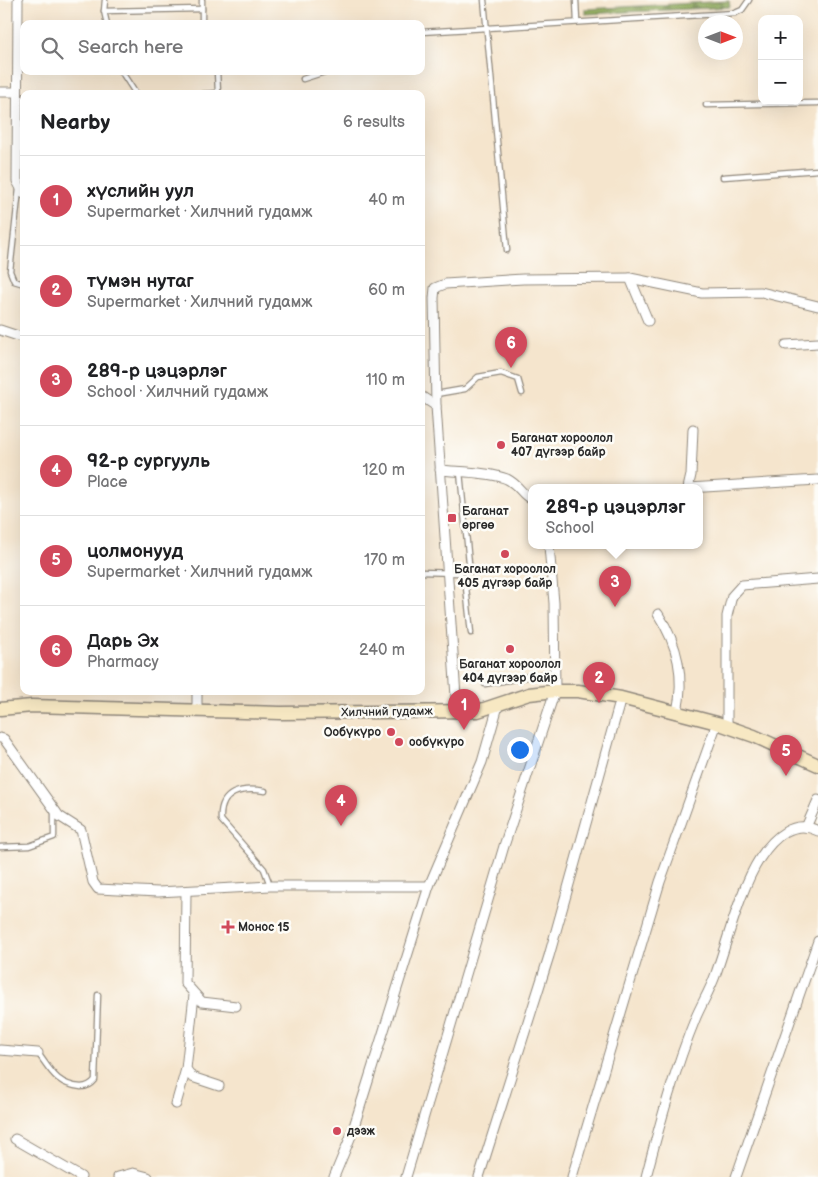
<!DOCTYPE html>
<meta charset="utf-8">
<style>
body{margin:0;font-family:"Balsamiq Sans",sans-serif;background:#f2f2f2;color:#202124}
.controls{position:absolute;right:15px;top:15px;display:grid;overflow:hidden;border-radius:10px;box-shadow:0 5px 20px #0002}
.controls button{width:45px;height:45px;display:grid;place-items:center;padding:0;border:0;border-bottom:1px solid #e0e0e0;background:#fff;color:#202124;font:25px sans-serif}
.compass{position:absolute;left:698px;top:15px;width:45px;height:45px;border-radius:50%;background:#fff;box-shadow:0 5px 20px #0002;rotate:90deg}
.you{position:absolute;left:519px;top:749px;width:18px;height:18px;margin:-12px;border:4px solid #fff;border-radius:50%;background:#1a73e8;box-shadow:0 0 0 8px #1a73e833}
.badge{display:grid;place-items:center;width:32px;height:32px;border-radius:50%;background:#d1495b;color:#fff;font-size:16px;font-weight:700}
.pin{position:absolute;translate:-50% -41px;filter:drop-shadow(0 1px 2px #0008)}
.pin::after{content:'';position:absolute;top:26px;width:18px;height:15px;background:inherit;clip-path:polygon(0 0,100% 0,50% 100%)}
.popup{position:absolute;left:528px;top:484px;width:175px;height:65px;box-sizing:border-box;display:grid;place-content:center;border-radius:10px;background:#fff;filter:drop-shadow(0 1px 4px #0005);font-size:16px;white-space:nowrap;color:#757577}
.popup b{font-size:19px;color:#202124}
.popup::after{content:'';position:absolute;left:50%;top:100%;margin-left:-10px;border:10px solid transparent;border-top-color:#fff}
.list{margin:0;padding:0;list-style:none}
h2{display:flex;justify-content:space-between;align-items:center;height:65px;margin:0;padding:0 20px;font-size:21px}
h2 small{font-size:16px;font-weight:400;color:#757577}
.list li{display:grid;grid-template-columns:32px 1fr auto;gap:15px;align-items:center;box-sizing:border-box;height:90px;padding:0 20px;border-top:1px solid #e0e0e0}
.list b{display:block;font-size:19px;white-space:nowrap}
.list p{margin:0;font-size:16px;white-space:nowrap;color:#757577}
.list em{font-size:16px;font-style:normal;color:#757577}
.icon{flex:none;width:28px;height:28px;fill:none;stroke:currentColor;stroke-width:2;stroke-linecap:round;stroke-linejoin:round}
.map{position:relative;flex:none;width:818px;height:1177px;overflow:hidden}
.search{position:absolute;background:#fff;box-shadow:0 5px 20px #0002;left:20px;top:20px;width:405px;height:55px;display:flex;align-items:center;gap:12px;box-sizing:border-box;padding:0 18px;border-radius:10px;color:#757577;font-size:19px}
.panel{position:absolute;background:#fff;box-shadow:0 5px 20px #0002;left:20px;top:90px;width:405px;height:605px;border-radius:10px}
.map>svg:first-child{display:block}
.forest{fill:url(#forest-firs);stroke:#5a6841}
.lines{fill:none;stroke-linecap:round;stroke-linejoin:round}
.service-casing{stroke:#90887c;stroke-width:7}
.minor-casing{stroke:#90887c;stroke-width:11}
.secondary-casing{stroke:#90887c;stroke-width:15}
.service{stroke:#fff;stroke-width:4.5}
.minor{stroke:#fff;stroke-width:9}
.secondary{stroke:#f7e8c3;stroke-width:12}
.poi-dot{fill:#d1495b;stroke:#fdfcf7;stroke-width:2}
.labels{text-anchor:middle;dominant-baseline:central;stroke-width:5;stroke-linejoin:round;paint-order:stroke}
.poi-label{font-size:12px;font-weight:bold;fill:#2b2b2b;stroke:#fdfcf7;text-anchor:start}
.street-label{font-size:12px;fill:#2b2b2b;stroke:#fdfcf7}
</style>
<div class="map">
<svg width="818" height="1177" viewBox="0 0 818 1177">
<defs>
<pattern id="forest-firs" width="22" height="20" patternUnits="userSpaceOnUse" patternTransform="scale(1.25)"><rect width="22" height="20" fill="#8aa557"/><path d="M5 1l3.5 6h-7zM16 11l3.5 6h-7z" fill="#718748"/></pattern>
</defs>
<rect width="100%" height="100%" fill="#fdfcf7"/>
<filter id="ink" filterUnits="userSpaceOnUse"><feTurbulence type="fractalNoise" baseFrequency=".02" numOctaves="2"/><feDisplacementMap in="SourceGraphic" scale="10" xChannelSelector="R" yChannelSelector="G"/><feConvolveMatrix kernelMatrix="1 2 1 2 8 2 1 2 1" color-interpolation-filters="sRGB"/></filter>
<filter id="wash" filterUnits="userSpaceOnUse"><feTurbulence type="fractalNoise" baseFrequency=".0096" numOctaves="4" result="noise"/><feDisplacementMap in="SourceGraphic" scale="20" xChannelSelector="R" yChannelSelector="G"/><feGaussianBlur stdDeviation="1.12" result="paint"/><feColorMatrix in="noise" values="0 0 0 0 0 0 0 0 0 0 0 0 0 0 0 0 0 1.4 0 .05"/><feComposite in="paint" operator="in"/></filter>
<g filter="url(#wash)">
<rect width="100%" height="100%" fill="#f5e5cd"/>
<polygon class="forest" points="729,1 730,7 585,14 585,9"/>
</g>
<g filter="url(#ink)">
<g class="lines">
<defs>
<g id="service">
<polyline points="105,0 104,11 107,24"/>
<polyline points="202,0 202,24"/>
<polyline points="484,0 507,250"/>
<polyline points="576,0 577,22"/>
<polyline points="104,11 202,9"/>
<polyline points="421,32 735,13 742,10 749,0"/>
<polyline points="121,71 136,94"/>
<polyline points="303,79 328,71"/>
<polyline points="203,94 218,93 217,71"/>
<polyline points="706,105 818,103"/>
<polyline points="723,177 818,170"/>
<polyline points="19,189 10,271 14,281 24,284"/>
<polyline points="436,394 465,389 478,377 501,373 518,379 522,393"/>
<polyline points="460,472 469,563 471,571 477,572"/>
<polyline points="421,572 459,573 465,578 471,633"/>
<polyline points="485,684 555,672"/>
<path d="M265,791c-23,-4 -46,0 -44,29l43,49 6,16"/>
<polyline points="0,847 29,846 54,837 54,812"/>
<path d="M38,1053c13,18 19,32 43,34 6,0 10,-2 14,-7l3,-85"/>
</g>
<g id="minor">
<polyline points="18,0 17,181 24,194"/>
<polyline points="0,92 17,92"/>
<polyline points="630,278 702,293 761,292 818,306"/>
<polyline points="0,330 24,338"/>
<polyline points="786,345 818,343"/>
<polyline points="421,396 436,406 457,711"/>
<polyline points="436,406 434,298 435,288 445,284 523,279 630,278 648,321"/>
<path d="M440,470c19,2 50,2 67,9 12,6 15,16 24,20"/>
<polyline points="688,488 691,475 693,429"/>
<polyline points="689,488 818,480"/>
<path d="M658,614c20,31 27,62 19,98"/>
<polyline points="197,711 197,691"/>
<polyline points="727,726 727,616 732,596 742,585 818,579"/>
<polyline points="0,738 4,739 59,816 81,830 93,882 98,889 158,892 270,886 429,886"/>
<polyline points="807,825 818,800"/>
<polyline points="186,891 185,983 202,1002 236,1006"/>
<polyline points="194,995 186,1069 192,1077 219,1086"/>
<polyline points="0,1050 38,1053"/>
<polyline points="176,1104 186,1069"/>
<polyline points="15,1139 81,1177"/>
<polyline points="118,1177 133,1173 148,1177"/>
<polyline points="334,1177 351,1136 429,886 482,762 498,706"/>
<polyline points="406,1177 504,846 555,691 554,603 549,546"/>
<polyline points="479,1177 549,956 621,698"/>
<polyline points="572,1177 660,882 717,723"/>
<path d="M646,1177c14,-54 29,-109 50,-160 6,-14 14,-27 19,-41 13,-36 25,-87 45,-118 13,-20 34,-40 58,-27"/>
<polyline points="736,1177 818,941"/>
</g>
<polyline id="secondary" points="0,709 32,706 280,713 478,711 529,694 555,691 578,691 621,698 717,723 754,736 818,765"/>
</defs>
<use href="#service" class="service-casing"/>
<use href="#minor" class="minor-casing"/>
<use href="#secondary" class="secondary-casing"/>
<use href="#service" class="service"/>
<use href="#minor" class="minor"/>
<use href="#secondary" class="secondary"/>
</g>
</g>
<g class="poi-dot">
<circle cx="501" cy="445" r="5"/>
<rect x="447" y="513" width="10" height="10" rx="2.5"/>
<circle cx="505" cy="554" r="5"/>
<circle cx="510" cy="649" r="5"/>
<circle cx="391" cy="732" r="5"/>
<circle cx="399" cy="742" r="5"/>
<path d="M225.5 919.5h5v5h5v5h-5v5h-5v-5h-5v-5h5z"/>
<circle cx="337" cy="1131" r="5"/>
</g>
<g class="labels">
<g class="poi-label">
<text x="511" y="438">Баганат хороолол<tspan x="511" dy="14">407 дүгээр байр</tspan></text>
<text x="462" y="511">Баганат<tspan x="462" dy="14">өргөө</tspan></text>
<text x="505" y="569" text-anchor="middle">Баганат хороолол<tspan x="505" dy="14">405 дүгээр байр</tspan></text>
<text x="510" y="664" text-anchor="middle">Баганат хороолол<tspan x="510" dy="14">404 дүгээр байр</tspan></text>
<text x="381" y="732" text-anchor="end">Ообүкүро</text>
<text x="409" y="742">ообүкүро</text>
<text x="238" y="927">Монос 15</text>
<text x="347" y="1131">дээж</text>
</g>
<g class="street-label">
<text transform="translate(387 712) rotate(-1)">Хилчний гудамж</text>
</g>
</g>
</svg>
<div class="controls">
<button>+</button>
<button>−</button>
</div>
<svg class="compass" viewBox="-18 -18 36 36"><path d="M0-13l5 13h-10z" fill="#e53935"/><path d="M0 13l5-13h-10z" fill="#757577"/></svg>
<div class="you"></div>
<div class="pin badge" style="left:464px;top:730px">1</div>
<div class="pin badge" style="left:599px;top:703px">2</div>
<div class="pin badge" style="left:615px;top:607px">3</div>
<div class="popup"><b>289-р цэцэрлэг</b>School</div>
<div class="pin badge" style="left:341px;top:826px">4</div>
<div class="pin badge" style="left:786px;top:776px">5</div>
<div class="pin badge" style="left:511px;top:368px">6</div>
<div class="search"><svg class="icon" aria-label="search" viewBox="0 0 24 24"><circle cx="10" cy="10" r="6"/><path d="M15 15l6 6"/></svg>Search here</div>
<section class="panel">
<h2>Nearby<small>6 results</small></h2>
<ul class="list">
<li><span class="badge">1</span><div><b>хүслийн уул</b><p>Supermarket · Хилчний гудамж</p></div><em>40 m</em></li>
<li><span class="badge">2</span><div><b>түмэн нутаг</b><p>Supermarket · Хилчний гудамж</p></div><em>60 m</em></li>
<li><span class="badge">3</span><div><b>289-р цэцэрлэг</b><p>School · Хилчний гудамж</p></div><em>110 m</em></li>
<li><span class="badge">4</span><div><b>92-р сургууль</b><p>Place</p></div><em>120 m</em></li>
<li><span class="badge">5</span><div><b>цолмонууд</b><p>Supermarket · Хилчний гудамж</p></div><em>170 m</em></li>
<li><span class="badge">6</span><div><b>Дарь Эх</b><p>Pharmacy</p></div><em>240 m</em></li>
</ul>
</section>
</div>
